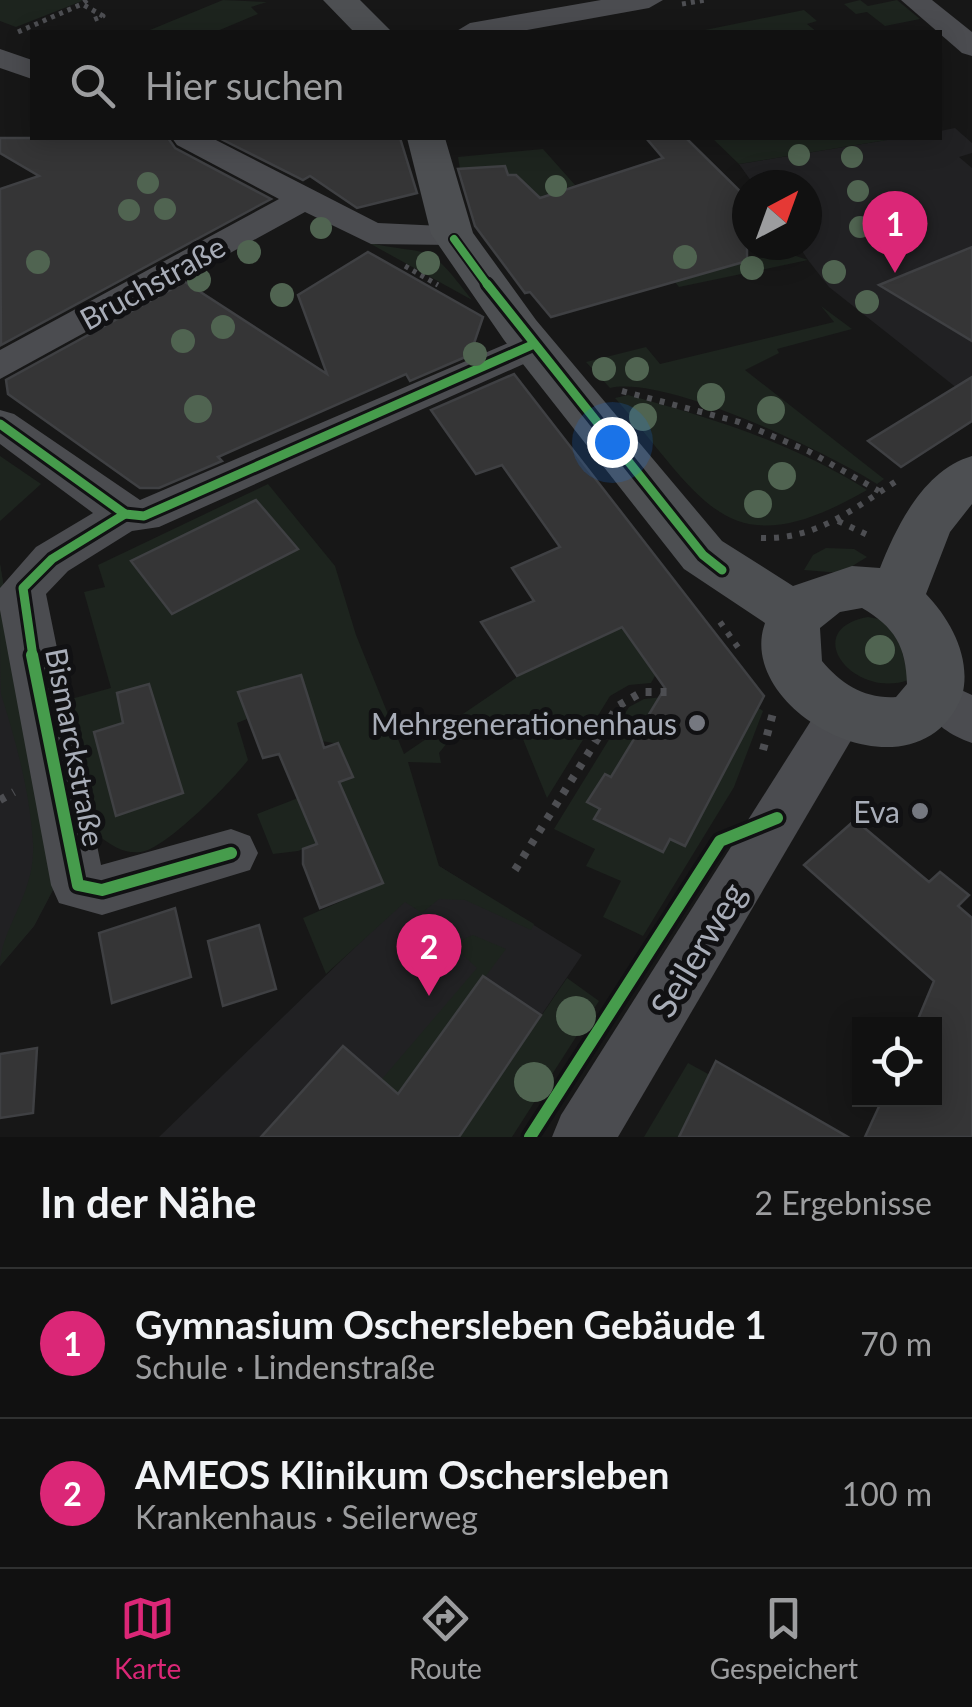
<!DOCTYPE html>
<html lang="de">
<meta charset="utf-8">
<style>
body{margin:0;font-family:Lato,sans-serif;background:#1e1f1f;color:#f1f3f6}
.controls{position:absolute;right:30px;bottom:30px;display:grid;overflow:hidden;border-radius:0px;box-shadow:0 5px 25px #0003}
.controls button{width:90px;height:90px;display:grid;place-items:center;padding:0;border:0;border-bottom:2px solid #303131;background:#111;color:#f1f3f6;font:50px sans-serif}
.compass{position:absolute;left:732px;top:170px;width:90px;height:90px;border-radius:50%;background:#111;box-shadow:0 5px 25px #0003;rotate:41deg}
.you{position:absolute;left:612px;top:442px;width:35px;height:35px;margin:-25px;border:8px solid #fff;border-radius:50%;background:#1a73e8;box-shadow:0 0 0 15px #1a73e833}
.badge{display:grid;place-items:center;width:65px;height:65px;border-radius:50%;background:#db2777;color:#fff;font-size:32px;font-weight:700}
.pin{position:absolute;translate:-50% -82px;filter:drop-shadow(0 2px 5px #0008)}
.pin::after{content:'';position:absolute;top:52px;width:35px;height:30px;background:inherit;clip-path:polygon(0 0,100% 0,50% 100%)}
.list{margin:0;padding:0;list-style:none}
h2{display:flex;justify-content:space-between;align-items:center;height:130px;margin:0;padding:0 40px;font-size:42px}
h2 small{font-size:32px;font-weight:400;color:#9c9d9f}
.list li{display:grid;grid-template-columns:65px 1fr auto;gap:30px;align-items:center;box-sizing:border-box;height:150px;padding:0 40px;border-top:2px solid #303131}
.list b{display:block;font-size:38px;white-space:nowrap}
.list p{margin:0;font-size:32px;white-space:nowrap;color:#9c9d9f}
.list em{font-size:32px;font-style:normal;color:#9c9d9f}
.icon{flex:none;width:55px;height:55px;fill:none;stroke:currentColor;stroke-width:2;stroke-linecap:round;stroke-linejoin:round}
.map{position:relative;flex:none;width:972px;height:1137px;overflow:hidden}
.search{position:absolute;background:#111;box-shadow:0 5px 25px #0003;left:30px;right:30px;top:30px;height:110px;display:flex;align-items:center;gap:25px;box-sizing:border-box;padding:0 35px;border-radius:0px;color:#9c9d9f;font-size:38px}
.sheet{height:430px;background:#111}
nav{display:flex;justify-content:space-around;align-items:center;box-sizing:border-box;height:140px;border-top:2px solid #303131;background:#111;font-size:28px;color:#9c9d9f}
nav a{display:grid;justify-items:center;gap:5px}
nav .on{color:#db2777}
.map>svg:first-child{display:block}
.built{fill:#212123}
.green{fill:#1d241e}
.building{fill:#353536;stroke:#3f4043;stroke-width:2.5}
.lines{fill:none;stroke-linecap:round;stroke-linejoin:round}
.path-far2{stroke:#4d4e52;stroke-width:5;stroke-dasharray:4 5;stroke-linecap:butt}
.path-far1{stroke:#4d4e52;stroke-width:6;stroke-dasharray:5 8;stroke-linecap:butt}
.path{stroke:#4d4e52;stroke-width:8;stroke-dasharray:6 9;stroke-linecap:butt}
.street{fill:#4b4c50;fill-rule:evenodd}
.primary{fill:#4d4f52;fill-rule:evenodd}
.cycleway-far2-casing{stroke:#111113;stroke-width:12}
.cycleway-far1-casing{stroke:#111113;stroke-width:15}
.cycleway-casing{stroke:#111113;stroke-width:19}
.cycleway-far2{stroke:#469c4c;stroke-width:8}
.cycleway-far1{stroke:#469c4c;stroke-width:9}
.cycleway{stroke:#469c4c;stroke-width:12}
.tree{fill:#506451}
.poi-dot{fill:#757880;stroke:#111113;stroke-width:4}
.labels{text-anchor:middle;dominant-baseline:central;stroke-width:10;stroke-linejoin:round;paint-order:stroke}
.street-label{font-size:30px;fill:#a8adb8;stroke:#111113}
.poi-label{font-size:30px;fill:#a8adb8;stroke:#111113;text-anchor:end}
.near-street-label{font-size:35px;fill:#a8adb8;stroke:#111113}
</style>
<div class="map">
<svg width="972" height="1137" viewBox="0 0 972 1137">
<rect width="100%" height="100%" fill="#171717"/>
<g class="built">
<polygon points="955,128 972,143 972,153 959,157 972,168 972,400 829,287 808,260 798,245 807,245 807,185 754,185 739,164 899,138 940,138 940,131"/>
<polygon points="0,564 54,888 34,926 0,966"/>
<polygon points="439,866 582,955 459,1137 159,1137"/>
</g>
<g class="green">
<polygon points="0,0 81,0 82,1 16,27 0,21"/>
<polygon points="223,0 267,2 251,7 258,14 215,32 145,32"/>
<polygon points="860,0 868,6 897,0 920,19 885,26 867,12 856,14 844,4"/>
<path d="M804,10l13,11 -10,3 10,8c-33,-5 -75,9 -112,-2z"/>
<polygon points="712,138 899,138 739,164"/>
<polygon points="543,149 575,185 539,197 515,175 508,175 505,166 460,169 458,157"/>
<path d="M369,243c68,14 56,-3 103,57z"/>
<polygon points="784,252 808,260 679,287 652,255 731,266"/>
<path d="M821,306l31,23 -75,20 2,4 -34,17 139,109 -7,5c-50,-32 -212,-109 -267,-96l-24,-26 60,-15 14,17 174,-42z"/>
<path d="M628,395c84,23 165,48 239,95 -142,82 -162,10 -252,-92z"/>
<polygon points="0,456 41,484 0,521"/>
<path d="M268,484l67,82 21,69 48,119 131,-89 90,-39 31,48 -5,9 -22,2 -19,11 -63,102 -29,-71 -71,16 -8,10 2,10 -33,-1 31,104 95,58 -3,6 -66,-30 -26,-1 -17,14 -17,-11 -79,72 -23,-56 80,-35 -24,-54 -61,22 -25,3 -16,-40 95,-37 -14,-33 -16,-3 -21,-66 -62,16 8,28 -10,4 11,37c-16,21 -82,89 -107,92 -17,2 -29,-6 -42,-16l-28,-137 40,-11 -27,-96 21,-5 -7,-22z"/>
<polygon points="826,548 854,549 867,557 841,573 804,570 813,555"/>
<path d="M0,564l54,324 -20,38 -34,40c0,-37 36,-72 33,-123 -3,-50 -17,-102 -32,-149 -1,-27 -1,-99 -1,-130z"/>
<path d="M868,617l27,5 14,58c-57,20 -110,-51 -41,-63z"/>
<polygon points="663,697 618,780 605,774 587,802 600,809 595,819 662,852 670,839 686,846 756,706 763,711 734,787 643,936 603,917 621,881 586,866 595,849 554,829 629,707 644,699"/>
<polygon points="473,935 506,949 398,1094 382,1079 477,968 451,944"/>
<polygon points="567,978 599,1001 512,1137 459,1137"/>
<polygon points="688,1063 710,1075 679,1137 644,1137"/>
</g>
<g class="building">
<polygon points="0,138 168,138 175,148 271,199 1,345 0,189 39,176 0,153"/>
<polygon points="219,138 400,138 417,193 357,208 310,176 303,180"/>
<polygon points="646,138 686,138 747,198 747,261 551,317 530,292 525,293 475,226 458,169 505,166 508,175 516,175 540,198 663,158"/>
<polygon points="972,247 972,341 879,285"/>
<polygon points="368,252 483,317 470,355 410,381 406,374 218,457 222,461 159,488 140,488 8,394 6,380 185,282 327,374 298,295"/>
<polygon points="514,374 764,696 685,846 670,839 663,852 594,819 600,809 587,802 605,774 611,777 665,688 622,627 517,676 481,622 534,601 512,568 560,547 502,465 476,474 431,410"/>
<polygon points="972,377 972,421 901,467 868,441"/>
<polygon points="256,500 298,549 172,614 131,561"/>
<polygon points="301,675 324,748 338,743 353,777 339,782 383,883 320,908 303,864 303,849 317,844 279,754 263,758 238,692"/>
<polygon points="149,684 183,793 116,816 94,732 123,723 117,693"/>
<polygon points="855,820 929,882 940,872 969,895 958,906 972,918 972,1137 865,1137 882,1100 934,1100 934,1024 916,1024 934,981 804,865"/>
<polygon points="175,908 191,977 112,1003 99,933"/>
<polygon points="259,925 276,989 223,1006 208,941"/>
<polygon points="483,976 541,1015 459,1137 261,1137 343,1046 398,1094"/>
<polygon points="37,1048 33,1113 0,1118 0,1054"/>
<polygon points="716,1061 848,1137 679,1137"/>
</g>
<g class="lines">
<g class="path-far2">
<polyline points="87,0 82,4 103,16 93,20"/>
<polyline points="682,4 706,0"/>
<polyline points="18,32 82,4"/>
<polyline points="405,266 438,285"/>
</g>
<g class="path-far1">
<polyline points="622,391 739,422 808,451 879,491"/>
<polyline points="838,521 872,537"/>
<path d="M761,538c56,2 95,-31 140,-60"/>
<polyline points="720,622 742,653"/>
</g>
<g class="path">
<polyline points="763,750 773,713"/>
<polyline points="0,800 14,792"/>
<polyline points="515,870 618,706 642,692 672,692"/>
</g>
<g class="street">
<polygon points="601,0 663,0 649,8 516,32 455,32 470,23"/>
<polygon points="901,0 932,0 972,32 972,56 962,53"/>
<polygon points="0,49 32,60 32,79 0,68"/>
<polygon points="172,138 212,138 378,223 464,227 470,234 464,241 452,245 371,244 305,212 0,379 0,350 279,199 177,145"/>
<polygon points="532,333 546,336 551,345 546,354 159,527 132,531 68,571 46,594 101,865 231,829 250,836 258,853 250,870 102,915 59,903 51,885 0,610 0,588 36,547 93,513 0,444 0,410 14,414 140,500"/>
<path d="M948,684l24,11v48c-22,-8 -38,-18 -48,-39l7,-14z"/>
<polygon points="843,691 860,697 868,711 860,725 618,1137 552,1137 561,1115 826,697"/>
</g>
<g class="primary">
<polygon points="323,0 360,0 392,32 354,32"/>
<path d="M407,138h38l28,95 63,87 186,221 71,45 59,-20 28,2c17,-43 44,-98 92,-112v48l-22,28 -24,62c25,26 46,65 36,102 -45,113 -229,16 -197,-73l-81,-54 -180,-229 -73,-106zM862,608c33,19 44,39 45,76l-11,13c-31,2 -55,-13 -74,-36l-2,-33 20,-16z"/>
</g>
<defs>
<polyline id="cycleway-far2" points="454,239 489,287"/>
<g id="cycleway-far1">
<polyline points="487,284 703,555 722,570"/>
<polyline points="0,424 125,514 144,516 532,345"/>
<polyline points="33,657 23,588 52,559 125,514"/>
</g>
<g id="cycleway">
<polyline points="32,655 78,885 102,890 231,853"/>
<polyline points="530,1137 720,841 777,818"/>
</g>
</defs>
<use href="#cycleway-far2" class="cycleway-far2-casing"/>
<use href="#cycleway-far1" class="cycleway-far1-casing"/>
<use href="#cycleway" class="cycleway-casing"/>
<use href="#cycleway-far2" class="cycleway-far2"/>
<use href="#cycleway-far1" class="cycleway-far1"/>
<use href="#cycleway" class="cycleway"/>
</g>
<g class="tree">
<circle cx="799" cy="155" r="11"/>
<circle cx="852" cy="157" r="11"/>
<circle cx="148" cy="183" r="11"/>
<circle cx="556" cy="186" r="11"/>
<circle cx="858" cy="191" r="11"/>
<circle cx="165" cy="209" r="11"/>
<circle cx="129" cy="210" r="11"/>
<circle cx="860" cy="227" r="11"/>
<circle cx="321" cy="228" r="11"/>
<circle cx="249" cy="252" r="12"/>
<circle cx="685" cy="257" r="12"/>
<circle cx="38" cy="262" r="12"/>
<circle cx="428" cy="263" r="12"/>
<circle cx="752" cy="268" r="12"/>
<circle cx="834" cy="272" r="12"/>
<circle cx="199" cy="280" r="12"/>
<circle cx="282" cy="295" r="12"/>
<circle cx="867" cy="302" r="12"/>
<circle cx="223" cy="327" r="12"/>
<circle cx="183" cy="341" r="12"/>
<circle cx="475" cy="354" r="12"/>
<circle cx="604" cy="369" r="12"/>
<circle cx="637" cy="369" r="12"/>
<circle cx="711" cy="397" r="14"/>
<circle cx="198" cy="409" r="14"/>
<circle cx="771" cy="410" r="14"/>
<circle cx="643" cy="417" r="14"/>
<circle cx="782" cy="476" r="14"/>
<circle cx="758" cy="504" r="14"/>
<circle cx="880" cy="650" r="15"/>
<circle cx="576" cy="1016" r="20"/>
<circle cx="534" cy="1082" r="20"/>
</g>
<g class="poi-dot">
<circle cx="697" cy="723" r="10"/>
<circle cx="920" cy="811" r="10"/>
</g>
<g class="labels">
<g class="street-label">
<text transform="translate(152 282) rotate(-29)">Bruchstraße</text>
<text transform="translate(76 747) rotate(79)">Bismarckstraße</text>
</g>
<g class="poi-label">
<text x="677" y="723">Mehrgenerationenhaus</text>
<text x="900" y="811">Eva</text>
</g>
<g class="near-street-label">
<text transform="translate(697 949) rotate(-59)">Seilerweg</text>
</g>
</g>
</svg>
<div class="controls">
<button><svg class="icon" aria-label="locate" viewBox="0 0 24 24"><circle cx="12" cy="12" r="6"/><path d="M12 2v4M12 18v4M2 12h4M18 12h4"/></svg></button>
</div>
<svg class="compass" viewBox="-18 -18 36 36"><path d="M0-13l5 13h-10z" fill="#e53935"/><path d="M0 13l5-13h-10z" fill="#9c9d9f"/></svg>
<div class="you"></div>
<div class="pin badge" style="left:895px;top:273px">1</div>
<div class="pin badge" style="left:429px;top:996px">2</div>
<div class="search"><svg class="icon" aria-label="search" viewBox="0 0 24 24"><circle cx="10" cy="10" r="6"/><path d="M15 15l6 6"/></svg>Hier suchen</div>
</div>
<section class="sheet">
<h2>In der Nähe<small>2 Ergebnisse</small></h2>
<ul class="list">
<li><span class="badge">1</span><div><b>Gymnasium Oschersleben Gebäude 1</b><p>Schule · Lindenstraße</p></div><em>70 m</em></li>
<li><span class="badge">2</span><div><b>AMEOS Klinikum Oschersleben</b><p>Krankenhaus · Seilerweg</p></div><em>100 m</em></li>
</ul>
</section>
<nav>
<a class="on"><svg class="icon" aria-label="map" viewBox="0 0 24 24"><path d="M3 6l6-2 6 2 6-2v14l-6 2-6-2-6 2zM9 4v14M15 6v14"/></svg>Karte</a>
<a><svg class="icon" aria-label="directions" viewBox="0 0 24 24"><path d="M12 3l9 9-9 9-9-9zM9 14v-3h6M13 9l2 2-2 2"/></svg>Route</a>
<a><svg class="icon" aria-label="saved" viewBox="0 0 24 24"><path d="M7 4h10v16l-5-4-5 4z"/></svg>Gespeichert</a>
</nav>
